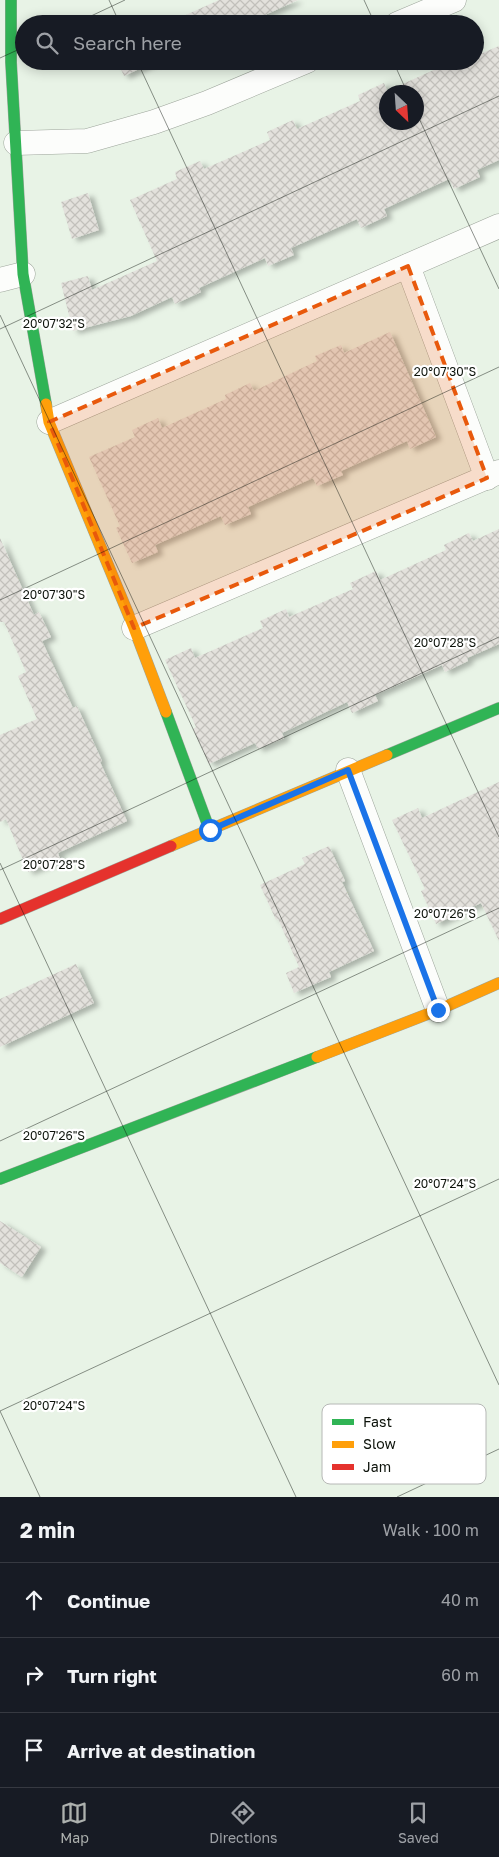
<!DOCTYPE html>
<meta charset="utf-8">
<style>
body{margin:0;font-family:"Golos Text",sans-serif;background:#20242c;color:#f1f3f6}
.compass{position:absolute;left:379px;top:85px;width:45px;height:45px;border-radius:50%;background:#171b24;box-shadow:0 2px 12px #0003;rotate:155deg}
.stop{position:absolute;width:15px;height:15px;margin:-11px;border:4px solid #1a73e8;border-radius:50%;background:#fff}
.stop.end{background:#1a73e8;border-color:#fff;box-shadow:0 1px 5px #0008}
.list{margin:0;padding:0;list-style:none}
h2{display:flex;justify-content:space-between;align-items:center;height:65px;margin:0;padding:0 20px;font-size:21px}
h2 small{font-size:16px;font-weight:400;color:#9ea1a6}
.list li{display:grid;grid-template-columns:32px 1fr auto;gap:15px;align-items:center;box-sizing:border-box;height:75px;padding:0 20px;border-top:1px solid #363941}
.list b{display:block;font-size:19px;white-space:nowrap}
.list em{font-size:16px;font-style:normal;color:#9ea1a6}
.icon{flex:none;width:28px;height:28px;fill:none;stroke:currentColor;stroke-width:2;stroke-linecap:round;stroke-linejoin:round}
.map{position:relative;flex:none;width:499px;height:1497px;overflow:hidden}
.search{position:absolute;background:#171b24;box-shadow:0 2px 12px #0003;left:15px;right:15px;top:15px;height:55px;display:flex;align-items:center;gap:12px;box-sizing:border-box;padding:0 18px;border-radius:28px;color:#9ea1a6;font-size:19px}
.sheet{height:290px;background:#171b24}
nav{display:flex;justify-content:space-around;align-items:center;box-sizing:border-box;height:70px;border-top:1px solid #363941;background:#171b24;font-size:14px;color:#9ea1a6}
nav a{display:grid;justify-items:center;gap:2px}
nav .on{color:#adb1ae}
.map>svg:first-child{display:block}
.building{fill:url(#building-cross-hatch);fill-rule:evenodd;filter:url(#shadow)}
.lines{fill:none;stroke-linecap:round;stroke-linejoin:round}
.street-casing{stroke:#9da59b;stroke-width:25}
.fast-casing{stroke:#9da59b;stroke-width:12}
.slow-casing{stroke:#9da59b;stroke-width:12}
.jam-casing{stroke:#9da59b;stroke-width:12}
.street{stroke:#fcfdfb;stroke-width:24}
.fast{stroke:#30b455;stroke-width:11}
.slow{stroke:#ff9f0a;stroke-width:11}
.jam{stroke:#e5322d;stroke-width:11}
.route{stroke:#1a73e8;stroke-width:6}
.marked{fill:#e8590c;fill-opacity:0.2;stroke:#e8590c;stroke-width:4;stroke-dasharray:10 6;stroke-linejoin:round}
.ticks{fill:none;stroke:#0c120a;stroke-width:1;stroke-opacity:0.45}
.key{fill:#fff;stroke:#b6b8b6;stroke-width:1}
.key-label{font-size:14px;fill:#0c120a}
.ticks-label{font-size:12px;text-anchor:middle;fill:#0c120a;stroke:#fff;stroke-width:4.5;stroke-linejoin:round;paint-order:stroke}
</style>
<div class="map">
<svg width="499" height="1497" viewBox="0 0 499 1497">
<defs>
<pattern id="building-cross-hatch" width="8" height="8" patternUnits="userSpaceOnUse" patternTransform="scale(1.25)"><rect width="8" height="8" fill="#e3e1dc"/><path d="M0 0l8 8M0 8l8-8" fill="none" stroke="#c2c0bb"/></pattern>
<filter id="shadow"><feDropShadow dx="5.5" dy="3" stdDeviation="2.5" flood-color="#0004"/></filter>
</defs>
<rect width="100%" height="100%" fill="#e8f3e6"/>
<g class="building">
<polygon points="219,0 298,0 245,24 166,24"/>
<path d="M499,46v114l-22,10 3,7 -26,12 -5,-10 -65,30 3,7 -26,12 -4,-9 -66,29 3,7 -26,11 -3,-8 -66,30 2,4 -26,12 -3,-7 -41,19 -58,15 -12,-48 27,-7 4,14 65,-29 -27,-61 47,-21 -2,-7 25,-11 4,8 66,-29 -3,-8 26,-12 4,9 63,-28 -2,-6 26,-12 3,8 67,-30h21v-5zM386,92h30v30h-30z"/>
<polygon points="117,61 156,61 124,76"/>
<polygon points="88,193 99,230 72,239 61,202"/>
<polygon points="390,332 436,437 410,449 407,441 341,471 343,475 317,486 313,478 248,507 251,514 225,525 221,516 155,545 158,552 132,563 116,528 120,526 89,457 135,437 132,430 158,418 162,428 226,399 225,395 250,383 254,391 317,361 315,356 341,345 344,353"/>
<polygon points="499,529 499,644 467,658 468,661 445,672 442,665 375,695 378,701 352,713 347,702 282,733 284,738 258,749 255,743 209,764 193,729 196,727 165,660 191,648 195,658 263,628 260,621 286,609 289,617 353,589 350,583 376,571 380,580 446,550 444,545 469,533 473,541"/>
<polygon points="0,538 34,615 39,612 51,637 42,641 73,708 77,706 102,761 100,762 127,821 58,853 60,859 28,872 6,819 0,822 0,735 37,719 18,676 26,672 4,622 0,622"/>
<polygon points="499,782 499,941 481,903 436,924 421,891 425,889 392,820 418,808 422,818"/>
<polygon points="329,846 345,881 342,882 374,951 329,972 331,977 294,993 286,973 299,967 278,919 276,920 260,885 305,864 302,858"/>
<polygon points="76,964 94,1003 0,1047 0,999"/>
<polygon points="0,1221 41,1247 22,1277 0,1263"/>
</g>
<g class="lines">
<defs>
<g id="street">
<polyline points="397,24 454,0"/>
<polyline points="16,143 87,141 154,122 207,103 307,61"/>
<polyline points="408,266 487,478"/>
<polyline points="0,280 23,274"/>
<polyline points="49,422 499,226"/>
<polyline points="134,628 499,472"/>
<polyline points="348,770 438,1010"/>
</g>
<g id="fast">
<polyline points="11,0 11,62 23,274 46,404"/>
<polyline points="166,712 210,831"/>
<polyline points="387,755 499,708"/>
<polyline points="0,1179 317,1057"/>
</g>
<g id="slow">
<polyline points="46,404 49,422 134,628 166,712"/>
<polyline points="171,846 387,755"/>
<polyline points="317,1057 438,1010 499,983"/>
</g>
<polyline id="jam" points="0,919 171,846"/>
</defs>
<use href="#street" class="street-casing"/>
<use href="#fast" class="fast-casing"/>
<use href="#slow" class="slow-casing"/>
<use href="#jam" class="jam-casing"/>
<use href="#street" class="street"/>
<use href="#fast" class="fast"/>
<use href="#slow" class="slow"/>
<use href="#jam" class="jam"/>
</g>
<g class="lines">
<polyline class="route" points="210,830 348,770 438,1010"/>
</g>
<path class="marked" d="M408,266l79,212 -353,150 -85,-206z"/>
<path class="ticks" d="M109,0l11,24M364,0l11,24M74,24l51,-24M0,58l24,-11M137,61l362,776M393,61l14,31M416,112l83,177M0,315l499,1070M0,329l499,-233M0,600l499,-233M0,863l296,634M0,870l499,-233M0,1141l499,-233M0,1411l40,86M0,1411l499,-232M397,1497l102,-48"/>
<rect x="322" y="1404" width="164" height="80" rx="8" class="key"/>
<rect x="332" y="1419" width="22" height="6" fill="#30b455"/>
<rect x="332" y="1441" width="22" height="7" fill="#ff9f0a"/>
<rect x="332" y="1464" width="22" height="6" fill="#e5322d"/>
<g class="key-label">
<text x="363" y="1427">Fast</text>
<text x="363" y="1449">Slow</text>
<text x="363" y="1472">Jam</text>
</g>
<g class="ticks-label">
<text x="54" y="328">20°07'32"S</text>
<text x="445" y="376">20°07'30"S</text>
<text x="54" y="599">20°07'30"S</text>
<text x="445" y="647">20°07'28"S</text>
<text x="54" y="869">20°07'28"S</text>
<text x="445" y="918">20°07'26"S</text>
<text x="54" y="1140">20°07'26"S</text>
<text x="445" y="1188">20°07'24"S</text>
<text x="54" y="1410">20°07'24"S</text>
</g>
</svg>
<svg class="compass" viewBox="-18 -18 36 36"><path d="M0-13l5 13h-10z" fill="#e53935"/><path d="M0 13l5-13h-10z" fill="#9ea1a6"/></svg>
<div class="stop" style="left:210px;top:830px"></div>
<div class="stop end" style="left:438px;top:1010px"></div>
<div class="search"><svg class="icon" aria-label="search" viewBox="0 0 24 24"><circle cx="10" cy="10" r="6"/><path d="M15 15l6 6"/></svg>Search here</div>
</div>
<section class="sheet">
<h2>2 min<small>Walk · 100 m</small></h2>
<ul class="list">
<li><svg class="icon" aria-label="ahead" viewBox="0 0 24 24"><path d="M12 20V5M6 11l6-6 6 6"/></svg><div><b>Continue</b></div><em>40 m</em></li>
<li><svg class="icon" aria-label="right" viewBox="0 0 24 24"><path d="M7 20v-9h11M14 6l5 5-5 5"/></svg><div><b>Turn right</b></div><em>60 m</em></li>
<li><svg class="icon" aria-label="arrive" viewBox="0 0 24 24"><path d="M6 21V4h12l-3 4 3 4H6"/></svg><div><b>Arrive at destination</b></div></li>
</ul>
</section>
<nav>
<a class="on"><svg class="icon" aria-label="map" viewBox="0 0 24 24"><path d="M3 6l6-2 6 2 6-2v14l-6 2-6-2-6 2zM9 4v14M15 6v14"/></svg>Map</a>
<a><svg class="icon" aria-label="directions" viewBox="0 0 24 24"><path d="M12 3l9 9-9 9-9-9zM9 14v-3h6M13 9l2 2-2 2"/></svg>Directions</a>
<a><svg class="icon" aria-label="saved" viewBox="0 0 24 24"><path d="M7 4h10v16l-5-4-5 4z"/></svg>Saved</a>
</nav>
